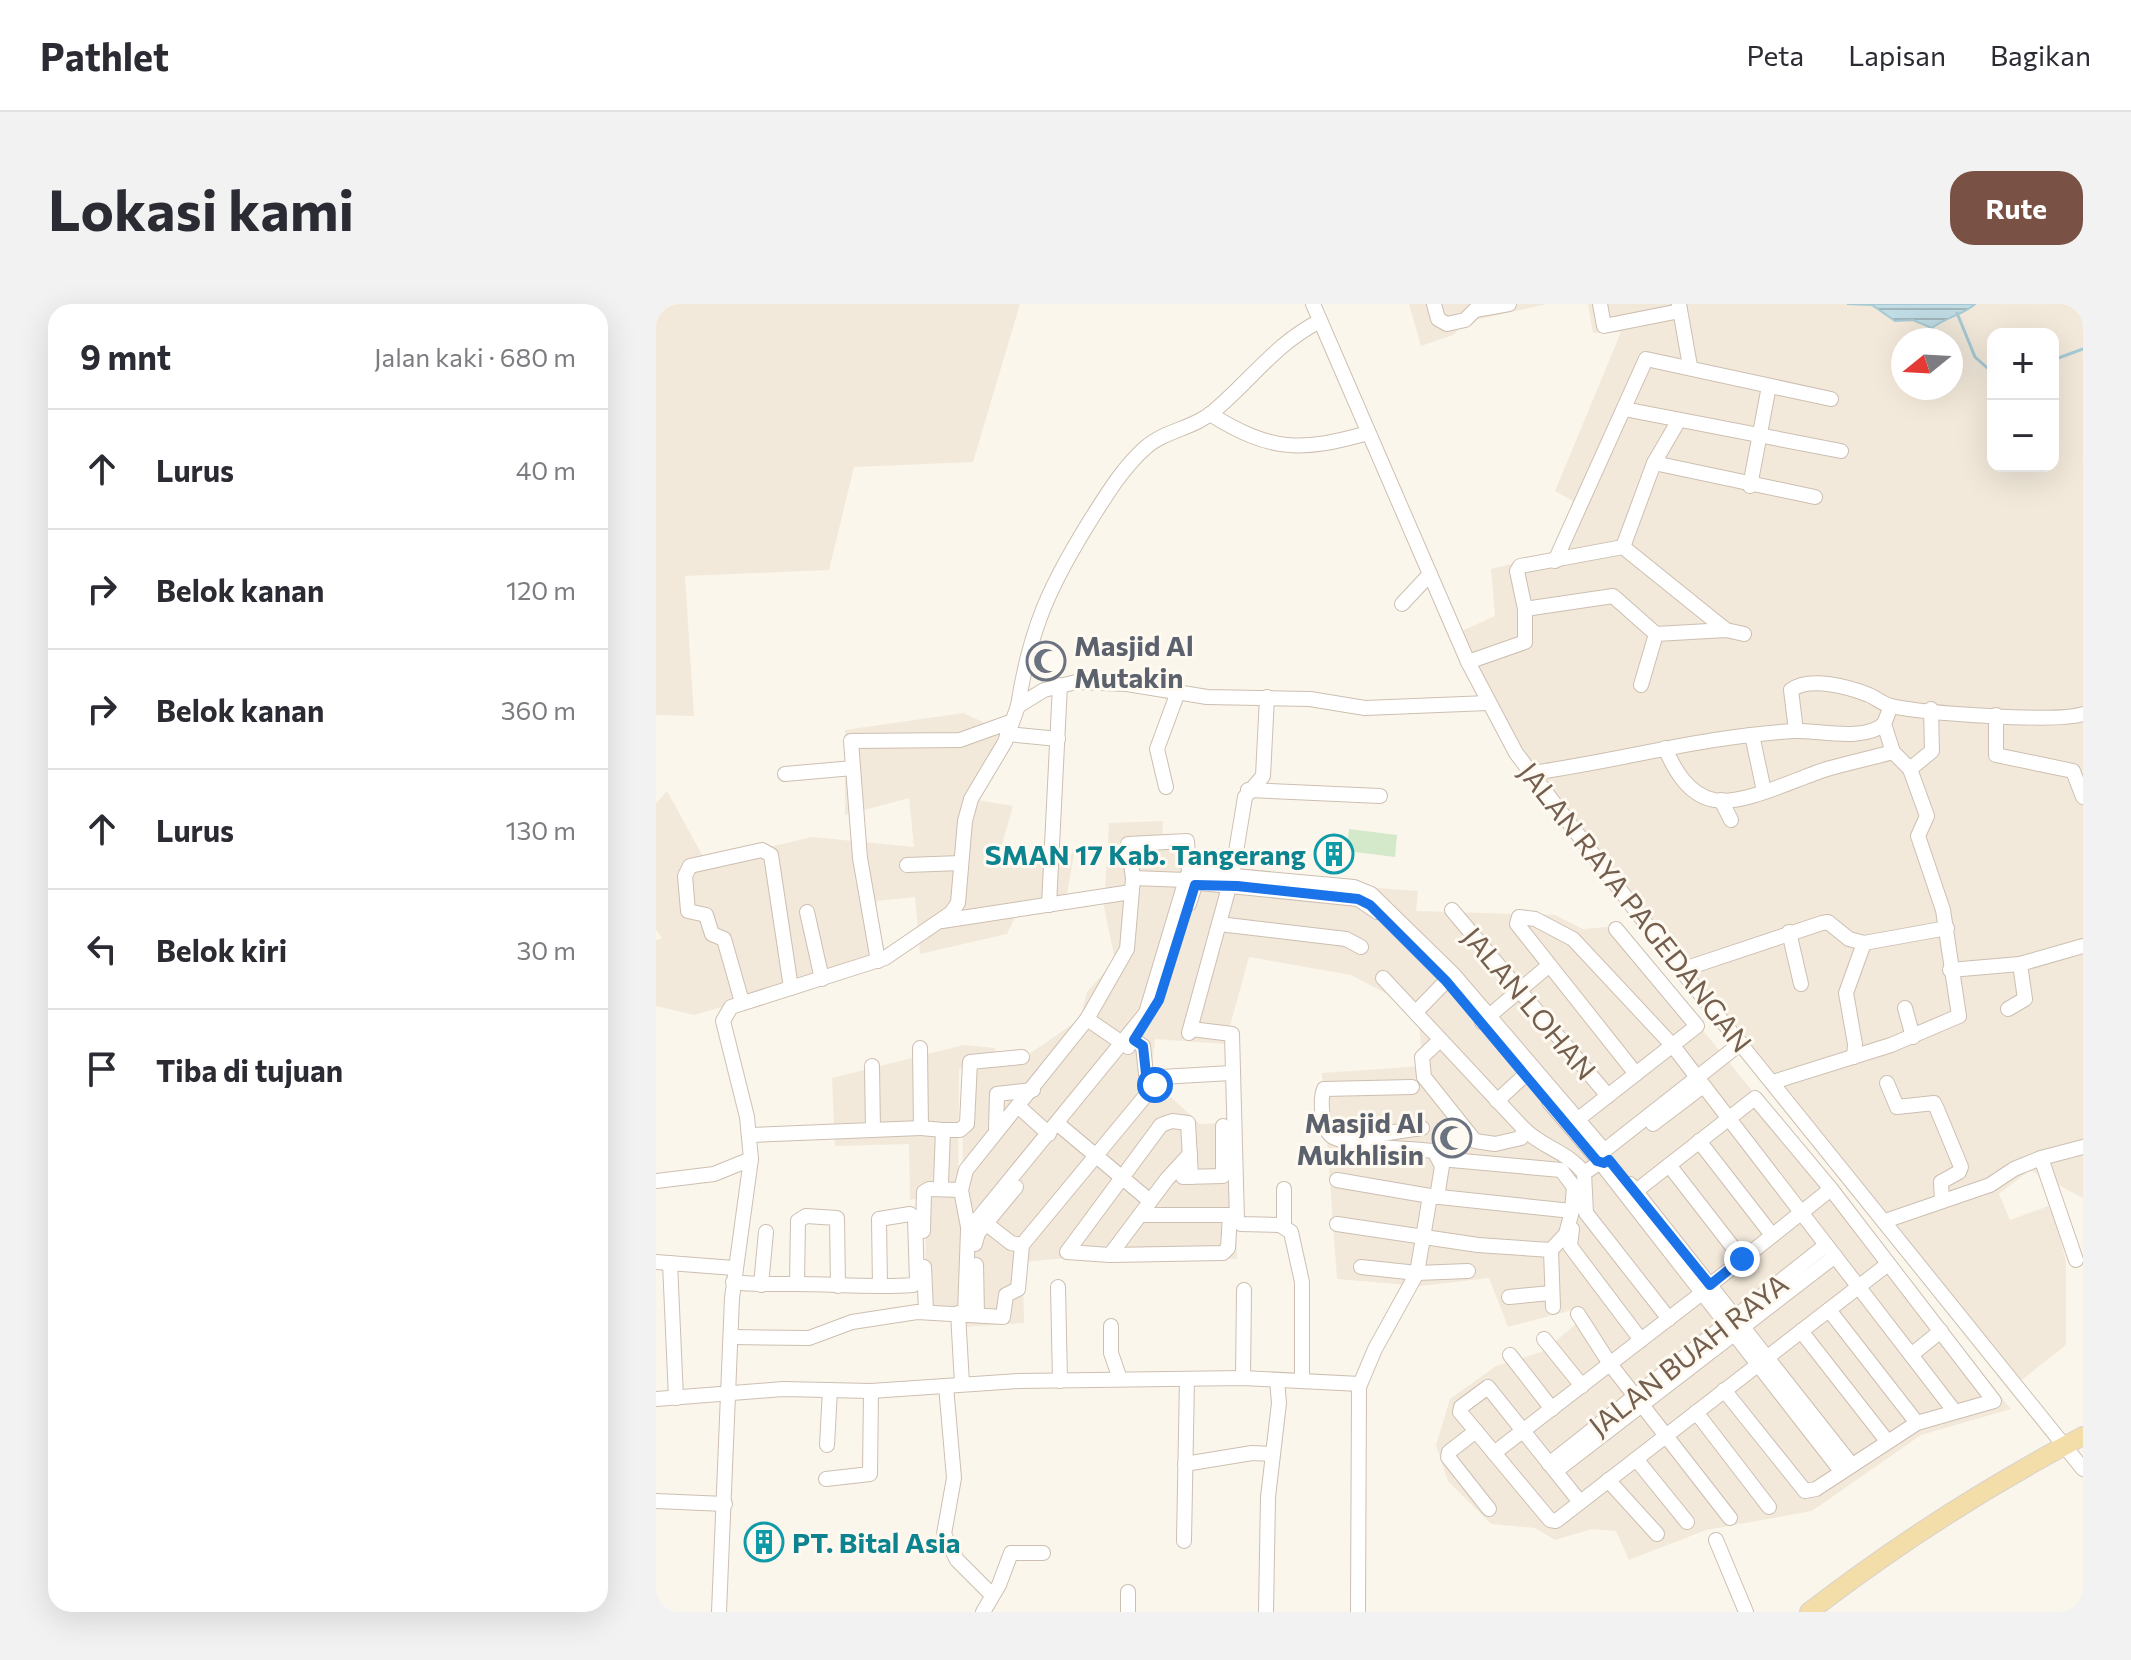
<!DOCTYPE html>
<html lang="id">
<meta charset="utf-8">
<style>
body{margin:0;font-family:Commissioner,sans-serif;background:#f2f2f3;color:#2b2b33}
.controls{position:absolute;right:24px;top:24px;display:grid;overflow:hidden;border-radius:16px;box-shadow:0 8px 32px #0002}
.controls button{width:72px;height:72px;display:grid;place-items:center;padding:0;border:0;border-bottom:2px solid #e1e1e2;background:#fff;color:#2b2b33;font:40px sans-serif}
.compass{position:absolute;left:1235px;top:24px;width:72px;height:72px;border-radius:50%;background:#fff;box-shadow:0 8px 32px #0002;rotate:252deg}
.stop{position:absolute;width:24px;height:24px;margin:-18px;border:6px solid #1a73e8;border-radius:50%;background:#fff}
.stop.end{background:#1a73e8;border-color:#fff;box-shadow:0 2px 8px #0008}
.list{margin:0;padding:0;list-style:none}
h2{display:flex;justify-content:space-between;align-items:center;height:104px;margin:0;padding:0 32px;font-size:34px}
h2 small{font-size:26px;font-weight:400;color:#7c7c81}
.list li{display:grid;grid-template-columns:52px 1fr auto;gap:24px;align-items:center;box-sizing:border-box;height:120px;padding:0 32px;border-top:2px solid #e1e1e2}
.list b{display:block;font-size:30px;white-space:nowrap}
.list em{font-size:26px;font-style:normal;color:#7c7c81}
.icon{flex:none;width:44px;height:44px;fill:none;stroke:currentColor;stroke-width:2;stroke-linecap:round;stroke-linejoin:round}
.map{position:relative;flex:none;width:1427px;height:1308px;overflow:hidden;border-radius:24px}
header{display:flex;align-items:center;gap:48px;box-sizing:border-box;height:112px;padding:0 40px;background:#fff;border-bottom:2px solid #e1e1e2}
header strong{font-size:38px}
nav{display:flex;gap:44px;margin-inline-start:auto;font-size:28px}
.intro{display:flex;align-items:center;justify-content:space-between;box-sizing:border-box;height:192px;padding:0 48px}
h1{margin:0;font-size:56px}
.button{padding:20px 36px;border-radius:24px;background:#7a5245;color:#fff;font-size:28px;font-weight:700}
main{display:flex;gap:48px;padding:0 48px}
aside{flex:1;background:#fff;border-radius:24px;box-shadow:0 8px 32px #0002}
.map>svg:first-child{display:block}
.residential{fill:#f2e9da;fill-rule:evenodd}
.green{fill:#d4e8ca}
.water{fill:url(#water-rules);stroke:#a7cad5;stroke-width:2}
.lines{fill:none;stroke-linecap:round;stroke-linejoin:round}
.stream{stroke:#a7cad5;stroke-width:3}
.minor-casing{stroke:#cdbfb1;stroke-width:16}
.major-casing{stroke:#d8d2ce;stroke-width:20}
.minor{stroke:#fff;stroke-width:14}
.major{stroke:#f3dda9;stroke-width:18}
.route{stroke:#1a73e8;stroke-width:10}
.labels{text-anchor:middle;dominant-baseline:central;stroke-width:6;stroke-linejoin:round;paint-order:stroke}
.worship-label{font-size:28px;font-weight:bold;fill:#5b616d;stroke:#fefaf1;text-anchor:start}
.culture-label{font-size:28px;font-weight:bold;fill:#0d838f;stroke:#fefaf1;text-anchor:end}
.street-label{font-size:28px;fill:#745f4f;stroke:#fefaf1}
</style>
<header>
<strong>Pathlet</strong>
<nav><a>Peta</a><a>Lapisan</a><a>Bagikan</a></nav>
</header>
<div class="intro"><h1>Lokasi kami</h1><a class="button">Rute</a></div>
<main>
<aside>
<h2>9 mnt<small>Jalan kaki · 680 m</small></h2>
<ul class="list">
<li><svg class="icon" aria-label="ahead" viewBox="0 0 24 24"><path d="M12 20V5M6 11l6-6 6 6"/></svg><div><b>Lurus</b></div><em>40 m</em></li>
<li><svg class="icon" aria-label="right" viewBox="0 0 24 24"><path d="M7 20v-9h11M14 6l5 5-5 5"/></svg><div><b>Belok kanan</b></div><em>120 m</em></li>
<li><svg class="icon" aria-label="right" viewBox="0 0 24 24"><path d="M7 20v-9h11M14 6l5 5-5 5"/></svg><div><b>Belok kanan</b></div><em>360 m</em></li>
<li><svg class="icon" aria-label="ahead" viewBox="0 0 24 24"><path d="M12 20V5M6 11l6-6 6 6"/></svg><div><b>Lurus</b></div><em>130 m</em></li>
<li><svg class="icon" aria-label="left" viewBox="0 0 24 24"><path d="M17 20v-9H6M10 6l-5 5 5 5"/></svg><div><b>Belok kiri</b></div><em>30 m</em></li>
<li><svg class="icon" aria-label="arrive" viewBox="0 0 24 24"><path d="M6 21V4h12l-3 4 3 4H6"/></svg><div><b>Tiba di tujuan</b></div></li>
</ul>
</aside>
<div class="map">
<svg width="1427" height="1308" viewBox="0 0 1427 1308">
<defs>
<pattern id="water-rules" width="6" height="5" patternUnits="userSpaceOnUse" patternTransform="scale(2)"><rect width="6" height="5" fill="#c0dce4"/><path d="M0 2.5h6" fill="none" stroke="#a1b6bb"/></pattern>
</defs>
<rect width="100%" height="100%" fill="#fbf6eb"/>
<g class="residential">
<polygon points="0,0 364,0 317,158 198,163 173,266 29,272 38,412 0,411"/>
<polygon points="753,0 891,0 811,18 797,31 765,42"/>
<path d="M932,0h495v894l-53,-28 -31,24 11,26 41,-15 15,56v84l-57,45 -239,-315 -247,-311 -47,-95 -14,-38 33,-15 -4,-47 61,-15 21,-53 -18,-10 66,-159 -28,1zM1337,30h60v132h-60zM1247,36h48v48h-48z"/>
<polygon points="307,409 347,427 315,495 357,502 341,558 418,550 411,590 363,605 351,630 264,650 259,593 221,597 217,659 38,711 0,702 0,636 6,634 0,626 0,499 11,487 50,558 156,533 258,543 253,494 189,511 189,426"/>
<polygon points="507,517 506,538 537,536 538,570 762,587 760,607 899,611 927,625 962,622 1355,1105 1265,1131 1156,1207 1050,1226 973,1256 960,1227 936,1225 899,1236 879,1224 835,1220 792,1177 780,1141 794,1095 840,1062 888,1047 921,1019 920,1005 852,1023 833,974 765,982 681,975 666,769 767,762 763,718 748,699 695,671 593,653 569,740 499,735 495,775 544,820 577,819 581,955 434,952 367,958 368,1019 307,1023 269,1009 270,893 254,896 253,840 179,842 176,774 308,741 339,744 340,759 303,765 302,883 307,887 306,768 360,759 424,715 431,688 459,656 448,603 453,519"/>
</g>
<polygon class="green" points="693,525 741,531 739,553 691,547"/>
<path class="water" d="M1191,0h128c-12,11 -29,13 -43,24l-19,-8 -18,1 -23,-16z"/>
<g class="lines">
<g class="stream">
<polyline points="1301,9 1319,53 1337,69"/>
<polyline points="1397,56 1427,45"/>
</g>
<defs>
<g id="minor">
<polyline points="657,0 812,358 860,449 1025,666 1427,1165"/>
<polyline points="778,0 782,15 791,20 809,16 819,6 853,0"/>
<polyline points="944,0 948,22 1024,7"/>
<polyline points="1023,0 1034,62"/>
<polyline points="968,105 1185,147"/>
<path d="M554,110c61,38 91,38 158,19"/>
<polyline points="998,159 1159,193"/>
<polyline points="1094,182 1113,82"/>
<polyline points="967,243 998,159 1023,116"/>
<polyline points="899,257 990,55 1175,95"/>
<polyline points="746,300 774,270"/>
<polyline points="869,305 957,292 1000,330 1070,326 1088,330"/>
<polyline points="812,358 869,338 869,305 861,267 864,262 967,243 1070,326"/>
<polyline points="985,381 1000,330"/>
<path d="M362,402c12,-79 33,-123 75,-190 16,-25 30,-48 52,-68 20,-18 48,-19 69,-37 37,-31 62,-68 106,-90"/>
<polyline points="1340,411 1340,451 1417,467 1427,493"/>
<path d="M1140,427l-5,-41c19,-14 58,-3 78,5 7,3 14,9 22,11 31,7 166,17 192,8"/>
<polyline points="351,430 402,435"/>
<polyline points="1096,431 1108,487"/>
<path d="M1009,444c9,21 23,47 49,52 30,6 83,-22 113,-31 21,-6 44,-11 66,-17"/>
<polyline points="1254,465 1276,447 1275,405"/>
<path d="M876,469c87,-12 173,-37 262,-42 25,-1 69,11 90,-7"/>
<polyline points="129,470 197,464"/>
<polyline points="510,483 501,445 522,388"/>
<polyline points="592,486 724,492"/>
<polyline points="1065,496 1075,516"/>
<polyline points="251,561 305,559"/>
<polyline points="477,574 530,576"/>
<polyline points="533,600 539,581 544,579 702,595 721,608"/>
<polyline points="393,601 404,381"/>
<polyline points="796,606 952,792"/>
<polyline points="151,608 166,675"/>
<polyline points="286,617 475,588"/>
<polyline points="563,620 690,635 705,643"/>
<polyline points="1133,628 1145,680"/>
<polyline points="222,657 204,554 195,437 304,436 354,418"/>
<polyline points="1025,666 1166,619 1172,618 1193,635 1208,639 1291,624"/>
<polyline points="1294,666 1364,660 1427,642"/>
<polyline points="727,674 868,825 865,834 839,840 819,837 768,773 766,753 784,736"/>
<polyline points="86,698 68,635 56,630 50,611 32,607 29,572 34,562 106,546 115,551 135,684"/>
<polyline points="1249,704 1257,733"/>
<polyline points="1352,705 1369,695 1364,660"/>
<polyline points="760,708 790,677"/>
<polyline points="431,715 472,743"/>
<polyline points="826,718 891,663"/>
<polyline points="535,725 576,730 581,916 585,920 624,921 635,928 646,978 646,1076"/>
<polyline points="533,729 576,572 589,493 607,472 611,393"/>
<polyline points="478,736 487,742 490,770 499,781"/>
<polyline points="264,744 265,824 287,826 285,879"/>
<polyline points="1198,753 1199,740 1190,689 1208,639"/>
<polyline points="216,762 217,826"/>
<polyline points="980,770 861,620 863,613 879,615 917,635 1017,742 1299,1108"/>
<polyline points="1117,778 1235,741 1303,712 1287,606 1262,532 1271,512 1254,465 1237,448 1228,420 1235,402"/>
<polyline points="1231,779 1241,803 1278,799 1281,805 1305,863 1303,868 1285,878 1286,897"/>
<path d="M756,783l-88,2c-4,10 -3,41 9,48 22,11 75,11 101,14l8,15 -5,31"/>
<polyline points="841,797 870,770"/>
<polyline points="893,798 940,853"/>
<polyline points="363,803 393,830"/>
<polyline points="921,816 1041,722 960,625"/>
<polyline points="402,820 494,897"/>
<polyline points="997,820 1047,782"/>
<path d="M868,825c19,19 43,22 60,44"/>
<polyline points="287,826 304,826 311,820 314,758 366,753"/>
<polyline points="340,827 341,790 377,786"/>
<polyline points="94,831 265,824"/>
<polyline points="704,833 766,824"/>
<polyline points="1043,837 1116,931"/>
<polyline points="949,846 1085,739"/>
<polyline points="1385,854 1420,956"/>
<polyline points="784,855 905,866 918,883 916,907"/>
<polyline points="943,859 928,869 930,909 1013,1015"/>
<polyline points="945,859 1185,1167"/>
<polyline points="1013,861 1086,955"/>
<polyline points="527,873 567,872 567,822"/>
<polyline points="681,876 774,892 916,907 910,930 895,946 897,1003"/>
<polyline points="0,877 58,870 95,855"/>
<polyline points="974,880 1195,1160"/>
<polyline points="628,885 628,922"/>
<polyline points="980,887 1099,794 1175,885 1338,1097 1261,1119 1160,1185 1149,1187 1068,1086"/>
<polyline points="484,911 574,911 572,944 567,949 454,951 411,948 505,821 516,817 532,819 535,873"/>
<polyline points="323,914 355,939 366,941"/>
<polyline points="1229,917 1334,881 1358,865 1385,854 1427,843"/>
<polyline points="681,920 822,941 895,946"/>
<polyline points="916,925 914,942 985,1036"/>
<polyline points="267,927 268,888 273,885 305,886"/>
<polyline points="313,928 305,886 310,866 431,715 471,645 477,574 472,540 531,537 533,569"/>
<polyline points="319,940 322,929 360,883"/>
<polyline points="454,951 511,875 534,850"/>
<polyline points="0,958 78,964"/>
<polyline points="14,959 20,1094"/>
<polyline points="320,961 321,1010"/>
<polyline points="268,963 270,1007"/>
<polyline points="705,963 761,969 812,967"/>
<path d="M77,978c21,3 41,2 62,2 39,0 78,4 118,1l4,-4 -2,-63 -5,-4 -31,5 1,67"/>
<polyline points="141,980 142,917 150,912 181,914 182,982"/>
<polyline points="105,981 110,928"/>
<polyline points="1054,981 1175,885"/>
<polyline points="402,983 404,1077"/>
<polyline points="853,993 895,989"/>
<polyline points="1173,1006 1261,1119"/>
<polyline points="302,1009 306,1080"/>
<polyline points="309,1009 312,927 490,709 531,572 536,568 698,583 715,590 798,671 947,845"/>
<polyline points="922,1010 954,1060 1074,1214"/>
<polyline points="455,1022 455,1049 464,1075"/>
<polyline points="1145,1027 1231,1137"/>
<polyline points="76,1033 153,1034 196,1018 261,1008 347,1013 350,991 362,985 366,941 505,773 575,769"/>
<polyline points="888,1035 926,1082"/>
<polyline points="854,1051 896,1105"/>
<polyline points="1255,1051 1285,1027"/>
<polyline points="587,1074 588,986"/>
<polyline points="290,1082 298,1174 288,1230 301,1256 336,1291"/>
<polyline points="0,1095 127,1085 215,1087 363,1077 587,1074 704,1080"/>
<polyline points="1040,1108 1113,1203"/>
<polyline points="820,1127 793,1148 792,1153 833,1205"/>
<polyline points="171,1141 174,1086"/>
<polyline points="838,1149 1046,989"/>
<polyline points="980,1155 1031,1218"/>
<polyline points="529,1160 596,1149 617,1150"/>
<polyline points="893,1160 1170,941"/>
<polyline points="900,1167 1179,952"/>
<polyline points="170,1175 214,1170 215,1087"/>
<polyline points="952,1176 1001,1230"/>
<polyline points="0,1197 69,1200"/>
<polyline points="924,1198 832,1083 805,1103 804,1108 894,1216 900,1217 1232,960"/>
<polyline points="1060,1236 1090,1308"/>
<polyline points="528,1237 531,1075"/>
<polyline points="472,1288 472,1308"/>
<polyline points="63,1308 76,994 95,855 91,813 67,717 75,703 229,654 295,609 302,599 309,517 315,495 349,438 362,402 388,386 420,378 471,380 551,393 654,395 709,404 832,399"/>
<polyline points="327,1308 343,1281 355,1249 387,1249"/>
<polyline points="610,1308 612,1193 623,1099 621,1076"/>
<polyline points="702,1308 703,1083 719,1045 761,969 774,892"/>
</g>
<path id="major" d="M1153,1308c87,-67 177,-125 274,-176"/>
</defs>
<use href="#minor" class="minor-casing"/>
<use href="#major" class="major-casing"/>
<use href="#minor" class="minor"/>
<use href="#major" class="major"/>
</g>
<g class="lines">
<polyline class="route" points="499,781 490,770 487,742 478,736 503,696 539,581 581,582 702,595 714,601 790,677 941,857 948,859 953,856 1054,981 1086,955"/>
</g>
<defs>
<symbol id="mosque-ring" viewBox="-11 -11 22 22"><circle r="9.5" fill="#fefaf1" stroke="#6b7280" stroke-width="1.5"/><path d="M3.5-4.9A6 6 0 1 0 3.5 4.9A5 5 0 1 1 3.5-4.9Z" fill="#6b7280"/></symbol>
<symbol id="building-ring" viewBox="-11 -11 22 22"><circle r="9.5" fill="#fefaf1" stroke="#0f9aa8" stroke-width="1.5"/><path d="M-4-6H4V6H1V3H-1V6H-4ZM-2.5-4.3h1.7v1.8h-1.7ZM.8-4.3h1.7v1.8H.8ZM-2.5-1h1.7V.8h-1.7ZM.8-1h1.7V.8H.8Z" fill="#0f9aa8"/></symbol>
</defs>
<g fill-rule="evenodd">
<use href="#mosque-ring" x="368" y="335" width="44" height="44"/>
<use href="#building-ring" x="656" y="528" width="44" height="44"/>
<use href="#mosque-ring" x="774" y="812" width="44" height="44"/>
<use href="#building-ring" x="86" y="1216" width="44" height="44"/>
</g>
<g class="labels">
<g class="worship-label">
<text x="418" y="341">Masjid Al<tspan x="418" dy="32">Mutakin</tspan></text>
<text x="768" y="818" text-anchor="end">Masjid Al<tspan x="768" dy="32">Mukhlisin</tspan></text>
</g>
<g class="culture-label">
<text x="650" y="550">SMAN 17 Kab. Tangerang</text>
<text x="136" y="1238" text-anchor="start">PT. Bital Asia</text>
</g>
<g class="street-label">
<text transform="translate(980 603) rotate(52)">JALAN RAYA PAGEDANGAN</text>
<text transform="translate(874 699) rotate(50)">JALAN LOHAN</text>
<text transform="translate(1032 1050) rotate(-38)">JALAN BUAH RAYA</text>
</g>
</g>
</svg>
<div class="controls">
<button>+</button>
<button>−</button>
</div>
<svg class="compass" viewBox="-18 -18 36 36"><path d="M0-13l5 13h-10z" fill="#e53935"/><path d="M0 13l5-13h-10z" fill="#7c7c81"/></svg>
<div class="stop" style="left:499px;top:781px"></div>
<div class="stop end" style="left:1086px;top:955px"></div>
</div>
</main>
